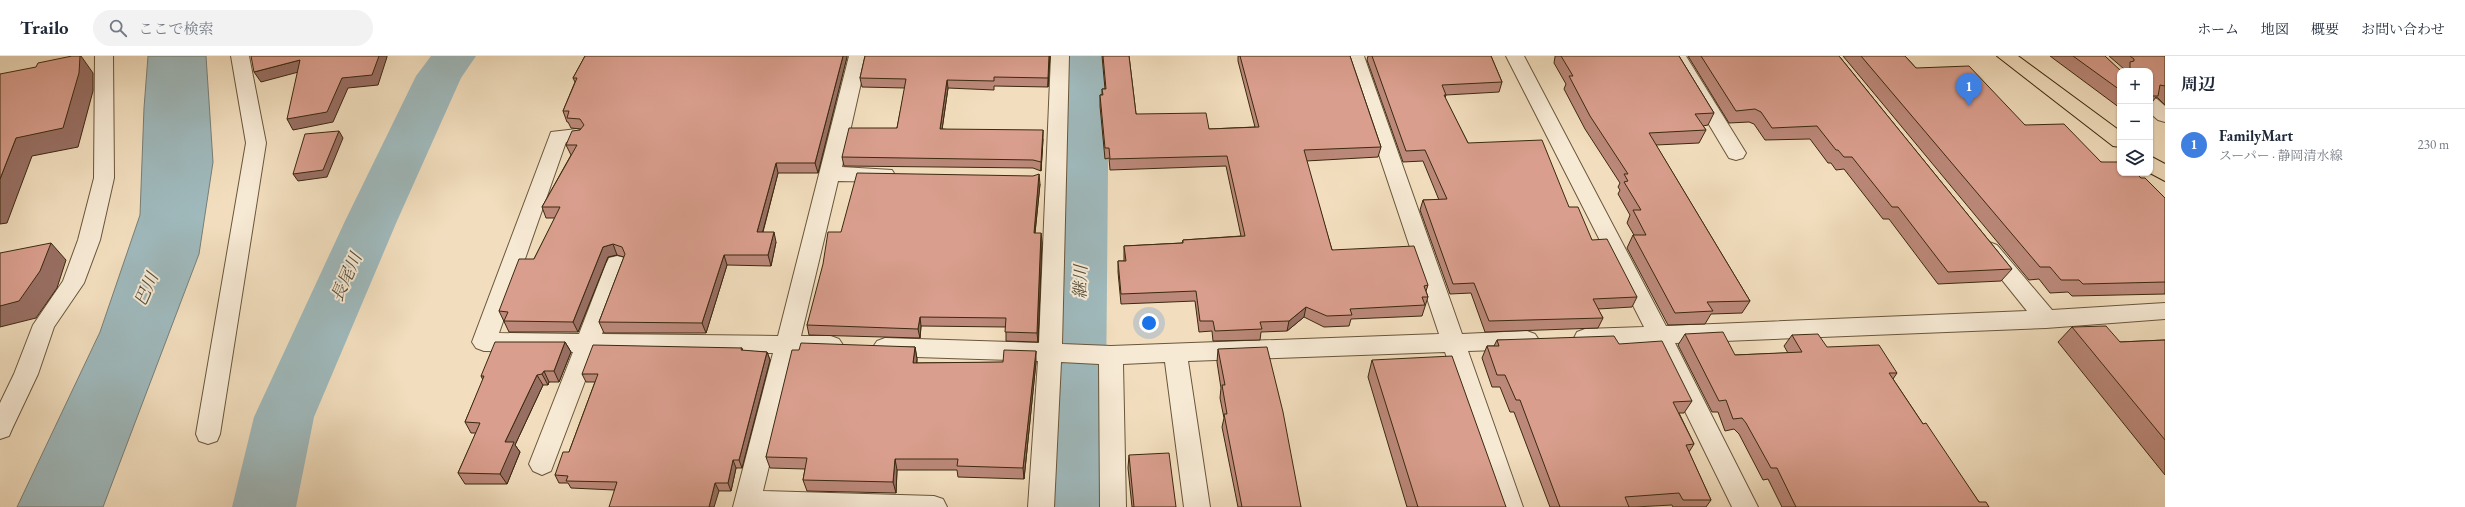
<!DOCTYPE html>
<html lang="ja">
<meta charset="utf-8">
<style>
body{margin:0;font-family:"EB Garamond","Noto Serif JP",serif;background:#f2f2f3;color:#1f2937}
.controls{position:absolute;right:12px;top:12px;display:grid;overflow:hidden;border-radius:8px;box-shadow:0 1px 3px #0004}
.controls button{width:36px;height:36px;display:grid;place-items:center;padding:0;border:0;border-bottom:1px solid #e0e1e3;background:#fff;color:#1f2937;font:20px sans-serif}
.you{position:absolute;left:1149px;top:267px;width:14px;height:14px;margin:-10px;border:3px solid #fff;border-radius:50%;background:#1a73e8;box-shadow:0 0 0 6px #1a73e833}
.badge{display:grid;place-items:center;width:26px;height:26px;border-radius:50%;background:#8f2418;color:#fff;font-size:13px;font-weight:700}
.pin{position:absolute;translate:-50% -33px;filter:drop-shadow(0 1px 2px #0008)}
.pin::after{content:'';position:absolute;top:21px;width:14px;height:12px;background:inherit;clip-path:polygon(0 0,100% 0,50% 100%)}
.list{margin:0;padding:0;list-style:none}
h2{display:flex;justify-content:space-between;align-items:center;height:52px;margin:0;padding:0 16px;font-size:17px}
h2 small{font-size:13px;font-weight:400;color:#747a83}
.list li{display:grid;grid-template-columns:26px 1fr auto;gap:12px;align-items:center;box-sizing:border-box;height:72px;padding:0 16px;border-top:1px solid #e0e1e3}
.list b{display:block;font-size:15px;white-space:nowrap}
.list p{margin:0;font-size:13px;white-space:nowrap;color:#747a83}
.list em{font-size:13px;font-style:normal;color:#747a83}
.icon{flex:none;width:22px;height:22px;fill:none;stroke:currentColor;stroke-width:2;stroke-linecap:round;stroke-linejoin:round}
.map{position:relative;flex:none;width:2165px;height:451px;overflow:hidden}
header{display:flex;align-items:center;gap:24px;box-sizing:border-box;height:56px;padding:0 20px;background:#fff;border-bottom:1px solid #e0e1e3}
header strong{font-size:19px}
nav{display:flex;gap:22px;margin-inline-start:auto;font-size:14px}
.search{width:280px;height:36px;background:#f2f2f3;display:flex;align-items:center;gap:10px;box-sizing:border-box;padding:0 14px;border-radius:22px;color:#747a83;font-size:15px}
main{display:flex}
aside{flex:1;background:#fff}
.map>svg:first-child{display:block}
.water{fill:#9fb9bc;stroke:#777f77}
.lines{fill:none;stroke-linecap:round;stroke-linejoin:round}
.river{fill:#9fb9bc;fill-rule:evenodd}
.minor-casing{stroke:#69563b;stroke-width:2}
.tertiary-casing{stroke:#69563b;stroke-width:2}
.primary-casing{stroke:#3b290f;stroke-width:2}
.minor{fill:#f7ead5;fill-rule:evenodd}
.tertiary{fill:#f7ead5;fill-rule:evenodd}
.primary{fill:#f2debe;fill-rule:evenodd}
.wall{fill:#bb8879;stroke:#3b290f}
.shaded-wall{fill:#986f63;stroke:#3b290f}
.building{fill:#d99e8d;stroke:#3b290f}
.labels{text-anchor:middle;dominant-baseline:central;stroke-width:4;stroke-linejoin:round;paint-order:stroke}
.water-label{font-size:17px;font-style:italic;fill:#544d3a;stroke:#f7ead5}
</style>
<header>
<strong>Trailo</strong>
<div class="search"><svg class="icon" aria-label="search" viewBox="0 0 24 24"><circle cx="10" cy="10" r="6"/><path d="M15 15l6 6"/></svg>ここで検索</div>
<nav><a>ホーム</a><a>地図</a><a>概要</a><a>お問い合わせ</a></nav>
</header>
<main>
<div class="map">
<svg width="2165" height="451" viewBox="0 0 2165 451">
<rect width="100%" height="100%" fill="#f2debe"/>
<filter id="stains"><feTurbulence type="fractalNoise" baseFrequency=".005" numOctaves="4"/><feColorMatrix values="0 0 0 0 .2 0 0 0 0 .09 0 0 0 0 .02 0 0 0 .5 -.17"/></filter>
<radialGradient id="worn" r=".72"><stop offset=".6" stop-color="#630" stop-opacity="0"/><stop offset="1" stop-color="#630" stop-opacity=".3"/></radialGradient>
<polygon class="water" points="148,0 206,0 213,106 199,198 103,451 17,451 100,276 140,159 144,52"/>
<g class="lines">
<g class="river">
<polygon points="431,0 476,0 461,22 397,165 314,361 296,451 232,451 254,361 345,165 416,20"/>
<polygon points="1065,0 1109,0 1105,451 1041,451"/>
</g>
<defs>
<g id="minor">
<polygon points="95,0 113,0 114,122 100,184 84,227 54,271 38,318 12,373 9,380 0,383 0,347 14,318 33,269 63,225 78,184 94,122"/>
<polygon points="231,0 249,0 266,87 220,378 217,385 208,388 199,385 196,378 246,87"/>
<polygon points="849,0 867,0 842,111 892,114 895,119 892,124 885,126 838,125 801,280 831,280 839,283 843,289 839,295 831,298 796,298 763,435 934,440 943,443 947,451 733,451 773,297 596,296 551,415 542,419 533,415 529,408 573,296 484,295 476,292 472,286 551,76 577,73 584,75 587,79 584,83 566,86 499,277 579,278 606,208 609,202 617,200 625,202 628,208 602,278 778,280"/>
<polygon points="1051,0 1069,0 1062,288 1111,290 1439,278 1346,0 1364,0 1462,278 1527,275 1535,278 1539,284 1535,290 1527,293 1468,295 1523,451 1497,451 1445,296 1188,305 1210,451 1184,451 1165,306 1123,308 1126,451 1100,451 1099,308 1061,306 1054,451 1028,451 1038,305 885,300 877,297 873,291 877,285 885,282 1039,287"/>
<polygon points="1506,0 1524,0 1666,270 2027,255 1978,194 1981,189 1989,186 1997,189 2052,254 2165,247 2165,263 2046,272 1675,287 1758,451 1732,451 1652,288 1585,291 1577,288 1574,282 1577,276 1585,273 1644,271"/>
<polygon points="1668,0 1686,0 1746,97 1743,102 1736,104 1729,102"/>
</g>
<polygon id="tertiary" points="2150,41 2157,43 2165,50 2165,66 2158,64 2150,57"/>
<g id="primary">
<polygon points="1997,0 2018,0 2120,75 2120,91 2113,90"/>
<polygon points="2150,100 2165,108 2165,125 2150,117"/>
</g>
</defs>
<use href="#minor" class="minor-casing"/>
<use href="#tertiary" class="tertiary-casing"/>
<use href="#primary" class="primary-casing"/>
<use href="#minor" class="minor"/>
<use href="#tertiary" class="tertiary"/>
<use href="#primary" class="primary"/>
</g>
<g class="wall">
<polygon points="585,0 847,0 818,117 778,117 763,176 776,186 771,210 727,209 706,277 604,277 599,266 624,201 617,199 608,201 578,276 509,276 499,255 534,203 555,162 546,162 542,151 571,99 566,89 581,73 571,72 568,66 567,66 563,55 575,26 573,22"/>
<polygon points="865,0 1050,0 1048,31 994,30 994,34 948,32 942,73 1043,83 1041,115 1033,112 844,110 842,101 897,72 905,32 862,31 860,22"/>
<polygon points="1102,0 1129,0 1136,58 1209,73 1255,71 1238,5 1238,0 1350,0 1381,91 1378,101 1306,105 1332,194 1428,229 1426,235 1428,241 1422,260 1351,263 1349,270 1324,271 1304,261 1287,275 1261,276 1260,284 1213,285 1212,275 1199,276 1195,245 1121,248 1118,216 1118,205 1124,205 1124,190 1182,187 1183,184 1241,180 1226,110 1110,114 1109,102 1105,103 1100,50 1100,39 1102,39 1102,33 1105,33"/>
<polygon points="1368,0 1491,0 1502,26 1499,36 1446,39 1445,42 1468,87 1569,151 1592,184 1637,241 1632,251 1598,253 1603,262 1598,272 1485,276 1471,237 1450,238 1420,154 1423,144 1439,144 1423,105 1403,106 1367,4"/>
<polygon points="1555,0 1679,0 1714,57 1708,69 1703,70 1706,74 1699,87 1656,89 1750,245 1742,257 1711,258 1705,268 1668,269 1627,192 1633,179 1634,179 1627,167 1630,159 1618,138 1620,134 1618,131 1620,127 1585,73 1564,33 1566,28 1554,7 1555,1"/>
<polygon points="1688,0 1839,0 2012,213 2001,225 1938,228 1889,163 1883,163 1844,113 1836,114 1831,107 1828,107 1810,83 1765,84 1754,68 1749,66 1729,67"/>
<polygon points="1843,0 1905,0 1916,12 2025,69 2101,106 2141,122 2165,142 2165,238 2072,240 2068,236 2050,237 2039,223 2029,224"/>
<polygon points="2050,0 2105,0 2120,15 2120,52"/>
<polygon points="2109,0 2165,0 2165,49 2158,42 2156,41 2150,49 2150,15 2123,15 2124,13"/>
<polygon points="1040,128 1035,177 1042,186 1038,286 1006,285 1006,271 921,270 920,282 809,279 807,269 841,176"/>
<polygon points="2072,271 2120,286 2165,284 2165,419 2058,286"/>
<polygon points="1685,278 1735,299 1788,297 1784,290 1792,279 1897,317 1893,323 1923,368 1979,446 1989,451 1782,451 1768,423 1763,424 1739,378 1734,373 1725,375 1718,356 1712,356 1678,289"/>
<polygon points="1497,284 1619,288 1692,345 1684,357 1679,357 1694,388 1689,396 1711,444 1706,451 1673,451 1672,449 1635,451 1550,451 1514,356 1510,356 1500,331 1492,331 1482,302 1487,290 1494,290"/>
<polygon points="565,286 571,296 559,326 549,326 548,329 543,329 515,389 520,396 507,428 465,428 458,417 476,377 471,377 465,366 483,324 481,320"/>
<polygon points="915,291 917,303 917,307 1036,306 1024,423 958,421 957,414 897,414 896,437 807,435 803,424 805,413 770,412 766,401 799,294"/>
<polygon points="742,292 743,295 767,296 770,304 742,412 736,412 731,435 614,434 571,432 568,427 559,427 555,419 569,396 595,326 586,326 582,318"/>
<polygon points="1218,293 1301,451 1238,451 1222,371 1224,362 1220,342 1221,332 1217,306"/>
<polygon points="1372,304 1506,451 1407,451 1368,321"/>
<polygon points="1129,399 1176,451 1132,451 1128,412"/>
</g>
<g class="shaded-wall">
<polygon points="80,0 81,0 93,17 93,35 78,91 32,100 7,167 0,168 0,123 16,82"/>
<polygon points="379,0 387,0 387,1 378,29 348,32 333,66 293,74 287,63 342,22"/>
<polygon points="843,0 847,0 847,1 818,117 815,107"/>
<polygon points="1049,0 1050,0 1048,31 1048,22"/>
<polygon points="300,4 306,14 261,26 254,16"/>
<polygon points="947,24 948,32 941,81 940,73"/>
<polygon points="1043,74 1043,83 1041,115 1041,106"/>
<polygon points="339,75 343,82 327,121 298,125 293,118"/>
<polygon points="776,107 778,117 760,186 757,176"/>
<polygon points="1039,118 1040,128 1034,186 1034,177"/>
<polygon points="774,176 776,186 771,210 768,199"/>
<polygon points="1041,177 1042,186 1038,286 1037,277"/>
<polygon points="51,187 66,204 57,232 36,262 0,271 0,250"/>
<polygon points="613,188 617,199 608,201 578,276 573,266 603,191"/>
<polygon points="724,199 727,209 706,277 702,267"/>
<polygon points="1306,251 1304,261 1287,275 1289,265"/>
<polygon points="920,261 921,270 920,282 918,273"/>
<polygon points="565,286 571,296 559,326 554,315"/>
<polygon points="915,291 917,303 915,319 913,307"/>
<polygon points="1036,295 1036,306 1024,423 1023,412"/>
<polygon points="767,296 770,304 742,412 739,404"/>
<polygon points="544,315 549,326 548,329 542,318"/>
<polygon points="537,319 543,329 515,389 520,396 507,428 500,418 505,386"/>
<polygon points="895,403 897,414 896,437 893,426"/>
<polygon points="733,404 736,412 731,435 728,427"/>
<polygon points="715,427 719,435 714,451 709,451"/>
</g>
<g class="building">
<polygon points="72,0 80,0 79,17 63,72 16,82 0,123 0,18 36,11 38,7"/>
<polygon points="251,0 379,0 372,19 342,22 327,56 287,63 300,4 254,16"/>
<polygon points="585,0 843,0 815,107 776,107 757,176 774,176 768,199 724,199 702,267 599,266 625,198 622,191 613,188 603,191 573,266 504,265 508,256 499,255 519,203 534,203 560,151 542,151 577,89 566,89 572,75 580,74 584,69 580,63 567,62 569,55 563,55 577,22 573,22"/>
<polygon points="865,0 1049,0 1048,22 994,21 994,25 947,24 940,73 1043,74 1041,106 1033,104 842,101 849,72 897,72 906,23 860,22"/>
<polygon points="1103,0 1129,0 1136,58 1206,57 1209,73 1259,71 1240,0 1350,0 1381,91 1304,94 1332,194 1414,190 1428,229 1424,230 1428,241 1422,241 1425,249 1350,253 1352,259 1327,260 1306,251 1289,265 1260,266 1262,273 1215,275 1213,265 1200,265 1196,235 1121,238 1118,205 1126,205 1124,190 1183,187 1183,184 1245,180 1227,100 1110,103 1109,92 1105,92 1100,39 1103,39 1102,33 1106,33"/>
<polygon points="1372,0 1491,0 1502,26 1442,29 1446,39 1444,39 1468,87 1542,84 1569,151 1578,151 1592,184 1607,183 1637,241 1593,243 1603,262 1489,265 1474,227 1453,228 1423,144 1447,143 1425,94 1406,95"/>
<polygon points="1561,0 1679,0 1714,57 1695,58 1706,74 1649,77 1750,245 1707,246 1713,255 1675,257 1633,179 1646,179 1633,154 1641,154 1624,126 1628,125 1624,118 1628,118 1590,60 1569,20 1573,20"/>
<polygon points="1701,0 1839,0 2012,213 1948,216 1898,151 1892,151 1852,101 1844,101 1838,94 1836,94 1817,70 1772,72 1761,56 1755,53 1736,55"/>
<polygon points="1861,0 1905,0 1916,12 1969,10 2025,69 2064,68 2101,106 2120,106 2120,117 2136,117 2141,122 2145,122 2165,142 2165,226 2083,228 2079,224 2061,224 2050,211 2040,211"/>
<polygon points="2073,0 2105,0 2121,15 2120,15 2120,34"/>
<polygon points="2130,0 2165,0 2165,30 2160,29 2158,40 2150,40 2150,15 2130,15 2130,6 2134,5 2134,3"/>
<polygon points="339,75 323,114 293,118 305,78"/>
<polygon points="857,117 1033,120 1039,118 1034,177 1041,177 1037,277 1005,276 1006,262 920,261 918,273 807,269 823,208 828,176 841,176"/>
<polygon points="51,187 40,215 19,245 0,250 0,197"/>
<polygon points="2106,270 2120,286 2165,284 2165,384 2072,271"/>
<polygon points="1723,276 1735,299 1802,296 1792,279 1818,278 1827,291 1879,289 1897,317 1889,317 1923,368 1926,367 1979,446 1986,446 1989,451 1796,451 1777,412 1771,412 1746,367 1742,362 1733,363 1726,344 1719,345 1685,278"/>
<polygon points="1614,280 1619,288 1662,285 1692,345 1673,346 1694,388 1686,389 1711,444 1683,444 1679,437 1625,441 1629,451 1560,451 1520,344 1516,344 1505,319 1497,319 1487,290 1499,290 1497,284"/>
<polygon points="495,286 565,286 554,315 544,315 542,318 537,319 505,386 514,386 500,418 458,417 480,367 465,366 484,320 481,320"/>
<polygon points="801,287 915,291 913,307 1003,306 1004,294 1036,295 1023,412 957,410 958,403 895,403 893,426 803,424 807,402 766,401 792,294 799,294"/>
<polygon points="593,289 742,292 741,294 767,296 739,404 733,404 728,427 715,427 709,451 609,451 617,426 566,425 568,420 555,419 563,396 569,396 598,318 582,318"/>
<polygon points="1267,291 1283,356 1301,451 1242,451 1224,358 1227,358 1222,329 1225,329 1218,293"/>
<polygon points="1452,300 1506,451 1418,451 1372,304"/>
<polygon points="1169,397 1176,451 1134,451 1129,399"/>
</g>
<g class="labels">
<g class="water-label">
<text transform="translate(346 221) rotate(-66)">長尾川</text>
<text transform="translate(1080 226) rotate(-88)">継川</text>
<text transform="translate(146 233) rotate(-66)">巴川</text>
</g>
</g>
<rect width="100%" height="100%" filter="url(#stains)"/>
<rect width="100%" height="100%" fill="url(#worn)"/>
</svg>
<div class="controls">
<button>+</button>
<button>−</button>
<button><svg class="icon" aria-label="layers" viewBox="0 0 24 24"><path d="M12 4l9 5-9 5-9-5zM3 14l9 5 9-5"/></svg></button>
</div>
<div class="you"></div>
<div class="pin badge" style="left:1969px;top:50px;background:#3f7fe0">1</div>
</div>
<aside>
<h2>周辺<small></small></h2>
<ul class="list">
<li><span class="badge" style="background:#3f7fe0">1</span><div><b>FamilyMart</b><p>スーパー · 静岡清水線</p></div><em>230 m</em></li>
</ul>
</aside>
</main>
